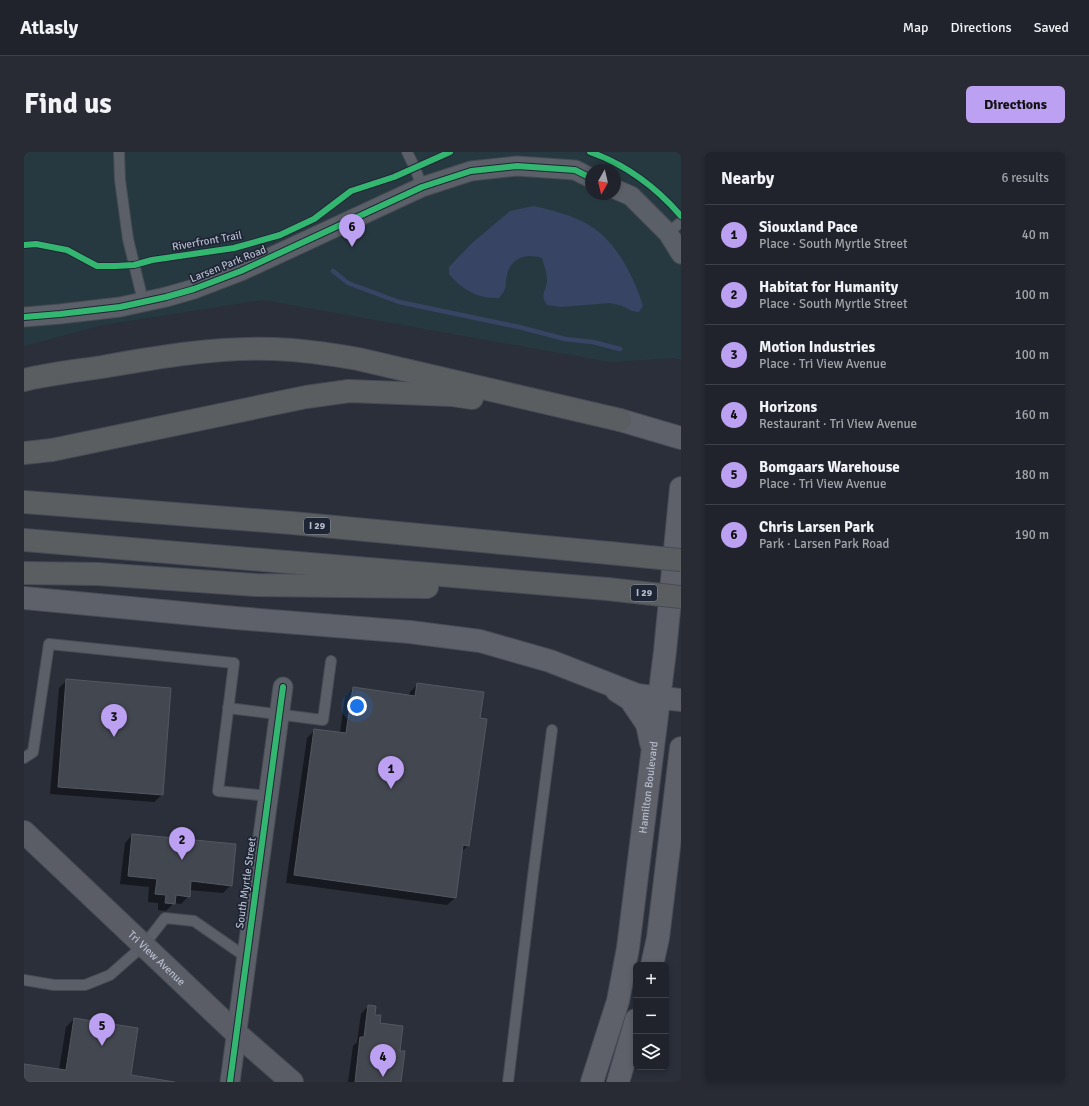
<!DOCTYPE html>
<meta charset="utf-8">
<style>
body{margin:0;font-family:Signika,sans-serif;background:#282b34;color:#f1f3f6}
.controls{position:absolute;right:12px;bottom:12px;display:grid;overflow:hidden;border-radius:6px;box-shadow:0 2px 6px #0003}
.controls button{width:36px;height:36px;display:grid;place-items:center;padding:0;border:0;border-bottom:1px solid #3d4048;background:#20232c;color:#f1f3f6;font:20px sans-serif}
.compass{position:absolute;left:561px;top:12px;width:36px;height:36px;border-radius:50%;background:#20232c;box-shadow:0 2px 6px #0003;rotate:188deg}
.you{position:absolute;left:333px;top:554px;width:14px;height:14px;margin:-10px;border:3px solid #fff;border-radius:50%;background:#1a73e8;box-shadow:0 0 0 6px #1a73e833}
.badge{display:grid;place-items:center;width:26px;height:26px;border-radius:50%;background:#bca0f2;color:#111;font-size:13px;font-weight:700}
.pin{position:absolute;translate:-50% -33px;filter:drop-shadow(0 1px 2px #0008)}
.pin::after{content:'';position:absolute;top:21px;width:14px;height:12px;background:inherit;clip-path:polygon(0 0,100% 0,50% 100%)}
.list{margin:0;padding:0;list-style:none}
h2{display:flex;justify-content:space-between;align-items:center;height:52px;margin:0;padding:0 16px;font-size:17px}
h2 small{font-size:13px;font-weight:400;color:#a2a4a9}
.list li{display:grid;grid-template-columns:26px 1fr auto;gap:12px;align-items:center;box-sizing:border-box;height:60px;padding:0 16px;border-top:1px solid #3d4048}
.list b{display:block;font-size:15px;white-space:nowrap}
.list p{margin:0;font-size:13px;white-space:nowrap;color:#a2a4a9}
.list em{font-size:13px;font-style:normal;color:#a2a4a9}
.icon{flex:none;width:22px;height:22px;fill:none;stroke:currentColor;stroke-width:2;stroke-linecap:round;stroke-linejoin:round}
.map{position:relative;flex:none;width:657px;height:930px;overflow:hidden;border-radius:6px}
header{display:flex;align-items:center;gap:24px;box-sizing:border-box;height:56px;padding:0 20px;background:#20232c;border-bottom:1px solid #3d4048}
header strong{font-size:19px}
nav{display:flex;gap:22px;margin-inline-start:auto;font-size:14px}
.intro{display:flex;align-items:center;justify-content:space-between;box-sizing:border-box;height:96px;padding:0 24px}
h1{margin:0;font-size:28px}
.button{padding:10px 18px;border-radius:6px;background:#bca0f2;color:#111;font-size:14px;font-weight:700}
main{display:flex;gap:24px;padding:0 24px}
aside{flex:1;background:#20232c;border-radius:6px;box-shadow:0 2px 6px #0003}
.map>svg:first-child{display:block}
.green{fill:#273940;fill-rule:evenodd}
.water{fill:#374464}
.shadow{fill:#0007;fill-rule:evenodd}
.lines{fill:none;stroke-linecap:round;stroke-linejoin:round}
.stream{stroke:#374464;stroke-width:4.5}
.building{fill:#434750;stroke:#525761}
.lane-casing{stroke:#474b53;stroke-width:12}
.street-casing{stroke:#474b53;stroke-width:21}
.secondary-casing{stroke:#474b53;stroke-width:24}
.primary-casing{stroke:#484c57;stroke-width:24}
.highway-casing{stroke:#474b55;stroke-width:24}
.lane{stroke:#5b5f68;stroke-width:10}
.street{stroke:#5b5f68;stroke-width:19}
.secondary{stroke:#5a5d66;stroke-width:22}
.primary{stroke:#5e6169;stroke-width:22}
.highway{stroke:#5b5e61;stroke-width:22}
.highway-bridge-casing{stroke:#474b55;stroke-width:24;stroke-linecap:butt}
.highway-bridge{stroke:#5b5e61;stroke-width:22}
.cycleway-casing{stroke:#1e2535;stroke-width:8}
.cycleway{stroke:#33b770;stroke-width:6}
.labels{text-anchor:middle;dominant-baseline:central;stroke-width:3.5;stroke-linejoin:round;paint-order:stroke}
.shield{fill:#1e2535;stroke:#888e9e;stroke-width:1}
.shield-label{font-size:10px;font-weight:bold;fill:#b5bbcb}
.street-label{font-size:11px;fill:#b5bbcb;stroke:#1e2535}
</style>
<header>
<strong>Atlasly</strong>
<nav><a>Map</a><a>Directions</a><a>Saved</a></nav>
</header>
<div class="intro"><h1>Find us</h1><a class="button">Directions</a></div>
<main>
<div class="map">
<svg width="657" height="930" viewBox="0 0 657 930">
<rect width="100%" height="100%" fill="#2a2f3a"/>
<path class="green" d="M0,0h657v208l-7,-2 -64,4 -347,-62 -160,25 -79,21zM567,18h24v24h-24z"/>
<path class="water" d="M510,54c45,11 68,18 92,60 7,13 13,26 17,40l-4,6 -7,-1 -10,-5 -12,-3 -49,4 -14,-2c-8,-11 0,-14 0,-25 0,-7 -3,-15 -5,-22 -15,-5 -31,-1 -35,17 -3,12 2,11 -8,23 -20,1 -37,-8 -50,-24v-7l22,-23 39,-33z"/>
<g class="shadow">
<polygon points="43,528 138,643 130,650 26,642 35,536"/>
<path d="M394,532l61,35 -11,126 -6,7 -7,46 -8,7 -161,-22 21,-145 8,-8 25,3 5,-37 8,-7 56,7 1,-4zM326,544h2l-5,42h-2z"/>
<polygon points="108,683 207,733 199,741 165,738 165,744 157,752 150,751 142,759 134,758 134,751 124,750 125,735 96,732 101,691"/>
<polygon points="344,854 355,871 375,900 376,930 324,930 329,894 333,890 337,862"/>
<polygon points="50,867 106,924 144,930 0,930 0,913 35,918 42,875"/>
</g>
<g class="lines">
<polyline class="stream" points="309,119 324,131 375,150 495,175 541,187 569,190 596,197"/>
</g>
<g class="building">
<polygon points="42,527 147,536 139,643 34,635"/>
<polygon points="393,531 460,540 456,566 463,567 445,694 439,693 432,746 270,723 290,577 322,581 329,535 391,544"/>
<polygon points="108,682 212,692 208,734 167,729 166,745 152,743 151,752 141,751 142,743 131,742 133,727 104,724"/>
<polygon points="344,853 352,854 351,863 357,863 356,871 379,874 376,899 381,899 377,930 331,930 336,885 340,885"/>
<polygon points="50,866 114,876 107,923 151,930 0,930 0,912 42,918"/>
</g>
<g class="lines">
<defs>
<g id="lane">
<polyline points="95,0 96,28 104,87 119,149"/>
<polyline points="383,0 391,16 398,35"/>
<polyline points="644,81 657,70"/>
<polyline points="204,556 299,568 307,509"/>
<polyline points="0,606 9,600 25,492 210,511 194,639 244,644"/>
<polyline points="0,828 30,833 61,833 86,823 120,793 141,766 170,769 222,805"/>
<polyline points="484,930 509,724 528,578"/>
</g>
<g id="street">
<polyline points="591,37 607,44 644,81 657,102"/>
<polyline points="0,165 36,162 96,155 142,145 170,137 217,119 398,35 447,19 493,14 551,18 567,26"/>
<polyline points="206,930 259,535"/>
</g>
<g id="secondary">
<path id="s1" d="M0,680l212,201 56,49"/>
</g>
<g id="primary">
<polyline points="596,268 657,286"/>
<polyline points="0,446 212,466 386,480 456,489 526,509 613,543 657,548"/>
<polyline points="593,539 606,547 623,572 627,591"/>
<polyline points="628,813 634,786 657,596"/>
<path id="s2" d="M568,930l26,-81 10,-53 37,-297 16,-163"/>
<polyline points="594,930 612,868"/>
</g>
<g id="highway">
<path d="M0,228c25,-6 52,-9 78,-13 56,-10 114,-20 172,-18 28,1 56,5 84,10l262,61"/>
<polyline points="0,301 28,298 282,245 325,239 428,243 448,246"/>
<polyline points="0,350 268,371 585,401"/>
<polyline points="0,388 583,437"/>
<polyline points="0,421 74,422 232,433 403,435"/>
</g>
</defs>
<use href="#lane" class="lane-casing"/>
<use href="#street" class="street-casing"/>
<use href="#secondary" class="secondary-casing"/>
<use href="#primary" class="primary-casing"/>
<use href="#highway" class="highway-casing"/>
<use href="#lane" class="lane"/>
<use href="#street" class="street"/>
<use href="#secondary" class="secondary"/>
<use href="#primary" class="primary"/>
<use href="#highway" class="highway"/>
<defs>
<g id="highway-bridge">
<polyline points="585,401 657,408"/>
<polyline points="583,437 657,445"/>
</g>
</defs>
<use href="#highway-bridge" class="highway-bridge-casing"/>
<use href="#highway-bridge" class="highway-bridge"/>
<defs>
<g id="cycleway">
<path d="M566,0c37,13 65,34 91,64"/>
<polyline points="0,93 12,92 43,98 73,114 91,114 110,113 128,108 210,96 256,83 290,67 327,39 370,25 426,0"/>
<polyline points="0,165 36,162 96,155 142,145 170,137 217,119 398,35 447,19 493,14 551,18 567,26"/>
<polyline points="206,930 259,535"/>
</g>
</defs>
<use href="#cycleway" class="cycleway-casing"/>
<use href="#cycleway" class="cycleway"/>
</g>
<g class="labels">
<g class="shield">
<rect x="280" y="366" width="26" height="16" rx="3"/>
<rect x="607" y="433" width="26" height="16" rx="3"/>
</g>
<g class="shield-label">
<text x="293" y="374">I 29</text>
<text x="620" y="441">I 29</text>
</g>
<g class="street-label">
<text transform="translate(183 89) rotate(-10)">Riverfront Trail</text>
<text transform="translate(204 112) rotate(-22)">Larsen Park Road</text>
<text stroke="none"><textPath href="#s2" startOffset="301">Hamilton Boulevard</textPath></text>
<text transform="translate(222 731) rotate(-82)">South Myrtle Street</text>
<text stroke="none"><textPath href="#s1" startOffset="183">Tri View Avenue</textPath></text>
</g>
</g>
</svg>
<div class="controls">
<button>+</button>
<button>−</button>
<button><svg class="icon" aria-label="layers" viewBox="0 0 24 24"><path d="M12 4l9 5-9 5-9-5zM3 14l9 5 9-5"/></svg></button>
</div>
<svg class="compass" viewBox="-18 -18 36 36"><path d="M0-13l5 13h-10z" fill="#e53935"/><path d="M0 13l5-13h-10z" fill="#a2a4a9"/></svg>
<div class="you"></div>
<div class="pin badge" style="left:367px;top:637px">1</div>
<div class="pin badge" style="left:158px;top:708px">2</div>
<div class="pin badge" style="left:90px;top:585px">3</div>
<div class="pin badge" style="left:359px;top:925px">4</div>
<div class="pin badge" style="left:78px;top:894px">5</div>
<div class="pin badge" style="left:328px;top:95px">6</div>
</div>
<aside>
<h2>Nearby<small>6 results</small></h2>
<ul class="list">
<li><span class="badge">1</span><div><b>Siouxland Pace</b><p>Place · South Myrtle Street</p></div><em>40 m</em></li>
<li><span class="badge">2</span><div><b>Habitat for Humanity</b><p>Place · South Myrtle Street</p></div><em>100 m</em></li>
<li><span class="badge">3</span><div><b>Motion Industries</b><p>Place · Tri View Avenue</p></div><em>100 m</em></li>
<li><span class="badge">4</span><div><b>Horizons</b><p>Restaurant · Tri View Avenue</p></div><em>160 m</em></li>
<li><span class="badge">5</span><div><b>Bomgaars Warehouse</b><p>Place · Tri View Avenue</p></div><em>180 m</em></li>
<li><span class="badge">6</span><div><b>Chris Larsen Park</b><p>Park · Larsen Park Road</p></div><em>190 m</em></li>
</ul>
</aside>
</main>
